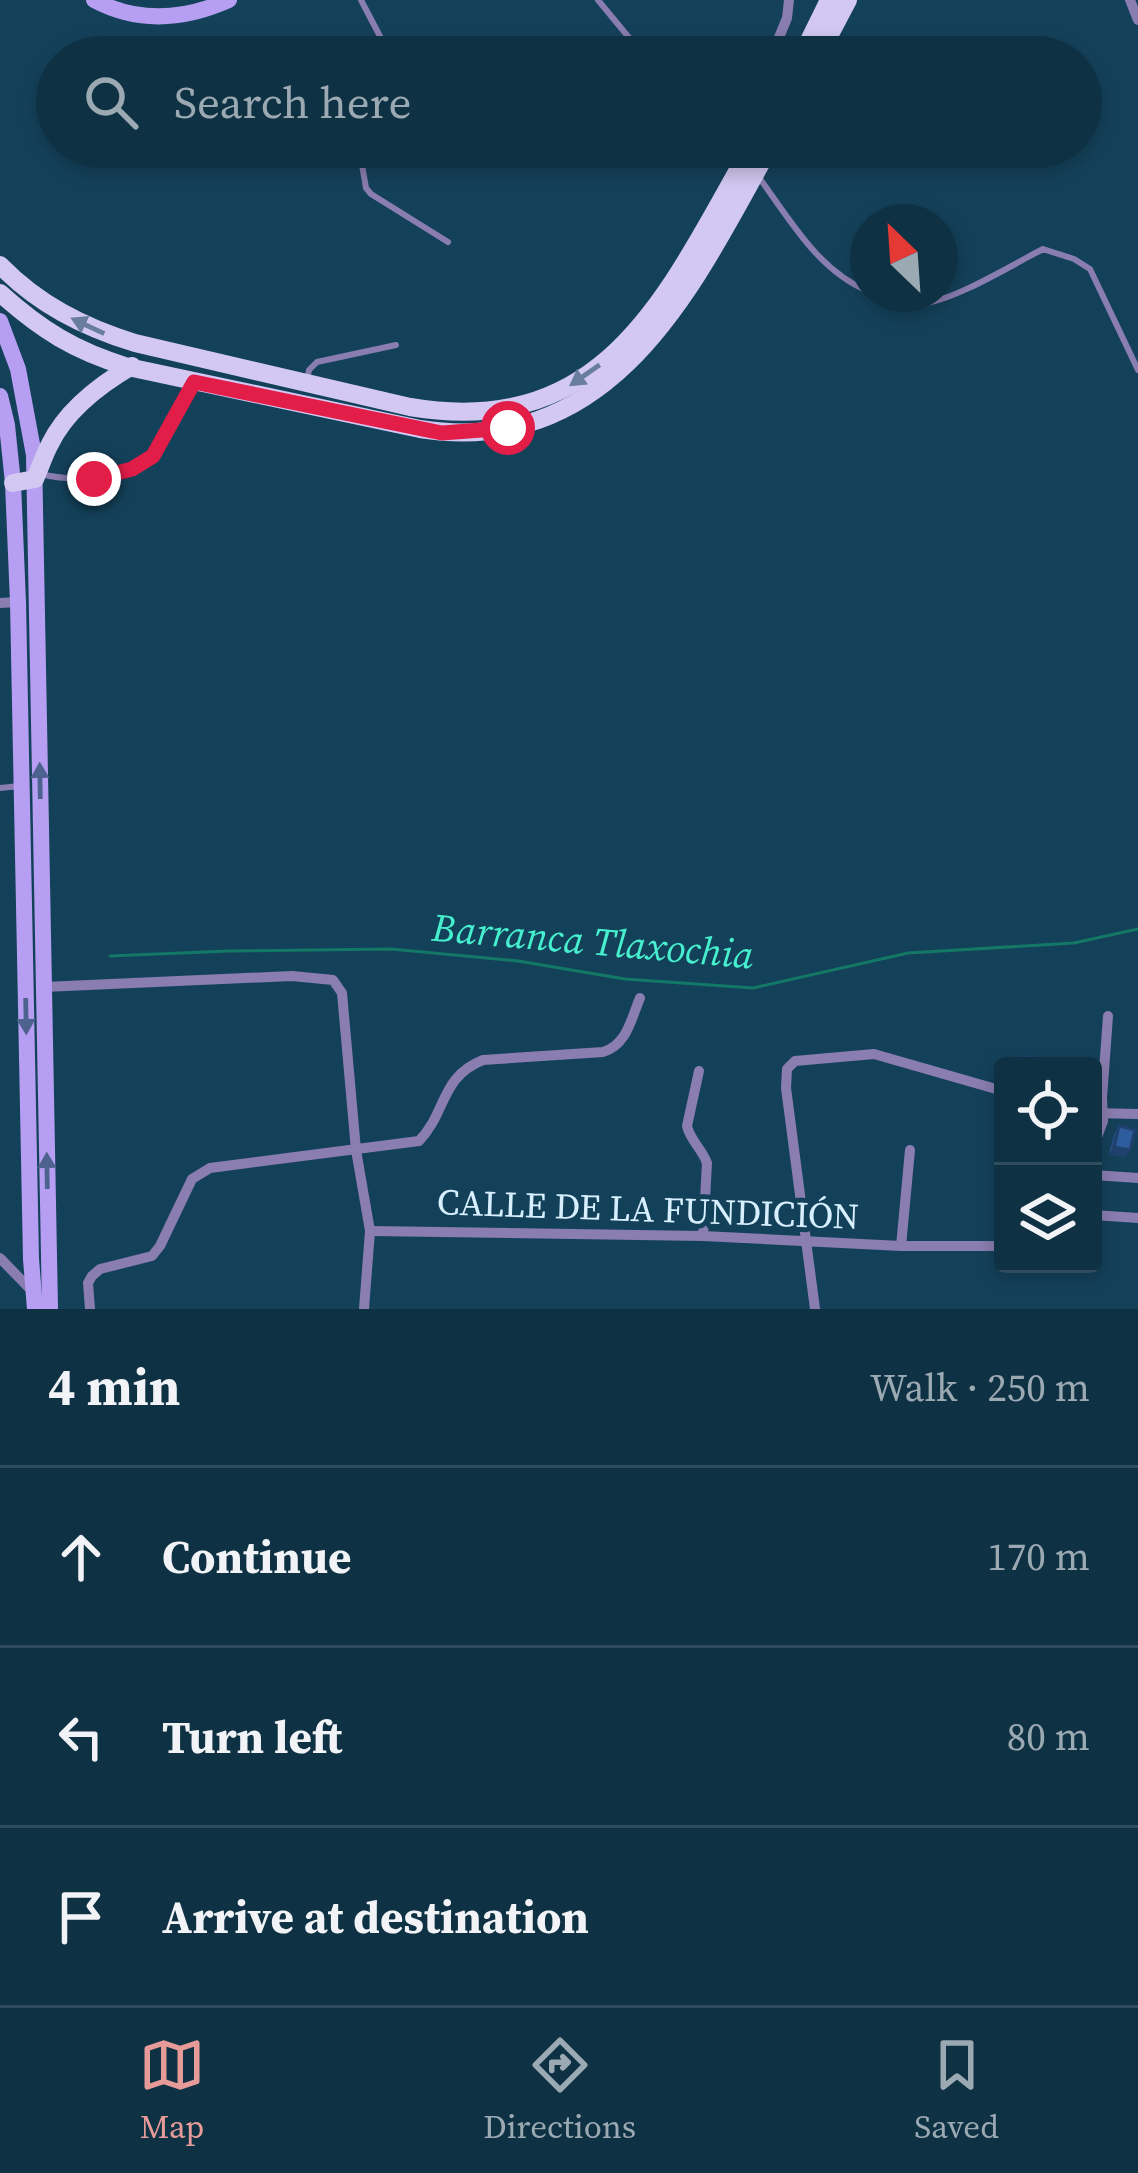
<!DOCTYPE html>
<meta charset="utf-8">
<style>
body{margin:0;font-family:"Source Serif 4",serif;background:#18394b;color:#f1f3f6}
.controls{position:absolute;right:36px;bottom:36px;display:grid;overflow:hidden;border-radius:12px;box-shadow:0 6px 18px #0003}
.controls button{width:108px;height:108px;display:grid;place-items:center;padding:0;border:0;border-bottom:3px solid #2f4c5d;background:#0f3144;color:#f1f3f6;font:60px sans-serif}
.compass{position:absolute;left:850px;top:204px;width:108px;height:108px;border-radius:50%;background:#0f3144;box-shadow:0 6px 18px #0003;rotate:335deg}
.stop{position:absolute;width:36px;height:36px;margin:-27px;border:9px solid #e11d48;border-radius:50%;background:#fff}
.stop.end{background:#e11d48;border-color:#fff;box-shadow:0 3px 12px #0008}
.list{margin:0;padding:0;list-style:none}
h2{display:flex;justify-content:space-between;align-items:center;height:156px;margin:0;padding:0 48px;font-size:51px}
h2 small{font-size:39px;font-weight:400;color:#9ba9b2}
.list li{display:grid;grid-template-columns:78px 1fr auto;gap:36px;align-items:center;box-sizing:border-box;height:180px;padding:0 48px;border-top:3px solid #2f4c5d}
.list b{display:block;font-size:45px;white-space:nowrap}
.list em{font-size:39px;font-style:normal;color:#9ba9b2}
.icon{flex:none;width:66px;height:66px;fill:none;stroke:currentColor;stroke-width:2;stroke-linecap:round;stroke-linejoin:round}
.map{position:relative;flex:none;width:1138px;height:1309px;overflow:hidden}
.search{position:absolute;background:#0f3144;box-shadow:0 6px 18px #0003;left:36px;right:36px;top:36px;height:132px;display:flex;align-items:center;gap:30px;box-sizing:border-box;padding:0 42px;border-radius:66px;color:#9ba9b2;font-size:45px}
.sheet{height:696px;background:#0f3144}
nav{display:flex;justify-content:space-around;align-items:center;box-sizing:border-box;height:168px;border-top:3px solid #2f4c5d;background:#0f3144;font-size:33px;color:#9ba9b2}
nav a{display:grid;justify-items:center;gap:6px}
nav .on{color:#e69b98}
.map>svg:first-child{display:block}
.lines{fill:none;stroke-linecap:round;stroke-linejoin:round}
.stream{stroke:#137865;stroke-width:3}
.lane{stroke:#8a7db0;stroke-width:6}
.street{stroke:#8a7db0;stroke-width:10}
.secondary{stroke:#b69ff2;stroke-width:16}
.primary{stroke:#d2c8f2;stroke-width:18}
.wall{fill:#275086}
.shaded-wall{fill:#20416d}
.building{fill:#2d5d9c;stroke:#20416d;stroke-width:3}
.oneway{fill:#697e9e}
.oneway2{fill:#4d628f}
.route{stroke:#e11d48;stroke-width:15}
.labels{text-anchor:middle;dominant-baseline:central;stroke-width:10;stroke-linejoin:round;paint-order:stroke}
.street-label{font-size:36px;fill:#d7effe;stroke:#14415a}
.water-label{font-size:39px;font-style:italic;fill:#46efcd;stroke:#14415a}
</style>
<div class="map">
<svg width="1138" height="1309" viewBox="0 0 1138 1309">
<rect width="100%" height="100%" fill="#14415a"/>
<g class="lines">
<polyline class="stream" points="110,956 229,951 391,949 518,961 625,979 753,988 908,953 1074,943 1138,929"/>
<g class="lane">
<polyline points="361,0 383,42 395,57"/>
<polyline points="598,0 645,57"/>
<polyline points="359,147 366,188 371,194 448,242"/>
<path d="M758,176c31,42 60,95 110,115"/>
<path d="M876,294c15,6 29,12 46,10 35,-5 88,-38 121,-55l31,10 16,10 48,101"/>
<polyline points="307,380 309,370 317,362 396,345"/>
<path d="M41,474c31,8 89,7 112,-19 14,-15 28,-50 39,-69"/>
<polyline points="0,788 20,786"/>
</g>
<g class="street">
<polyline points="1130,0 1138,20"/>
<polyline points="771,57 787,18 789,0"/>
<polyline points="0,603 18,602"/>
<polyline points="44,987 292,976 333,980 342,993 356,1150 370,1231 364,1309"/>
<path d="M699,1071l-12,55c3,14 15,23 20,37l-4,73"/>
<polyline points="1093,1113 1138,1114"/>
<polyline points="1093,1148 1103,1121 1102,1098 1108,1016"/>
<polyline points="1093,1175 1138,1178"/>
<polyline points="1093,1215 1138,1218"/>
<polyline points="370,1231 703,1236 901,1246 1003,1246"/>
<polyline points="901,1246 910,1150"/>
<polyline points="0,1258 32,1291"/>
<path d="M90,1309l-2,-26 4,-7 8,-7 52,-13 8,-10 32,-67 18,-11 209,-27c28,-29 21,-64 64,-81l120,-8c24,-7 28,-33 37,-54"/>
<polyline points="815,1309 786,1088 787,1069 795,1061 874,1054 1003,1091"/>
</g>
<g class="secondary">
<path d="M94,0c45,24 90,20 135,0"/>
<polyline points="0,321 18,369 34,455 50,1309"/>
<polyline points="0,396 7,425 13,483 18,602 31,1259 35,1309"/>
</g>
<g class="primary">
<polyline points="801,57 829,0"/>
<polyline points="818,57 848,0"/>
<path d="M0,265c38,39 83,62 135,78l275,64c198,33 258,-115 341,-260"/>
<path d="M0,293c41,37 75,58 128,74l292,62c193,30 272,-141 350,-282"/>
<path d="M13,483l22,-4c5,-11 9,-24 15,-35 16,-33 51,-60 82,-78"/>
</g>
</g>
<polygon class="wall" points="1119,1126 1130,1150 1125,1157 1109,1154 1114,1134"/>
<polygon class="shaded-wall" points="1114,1147 1130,1150 1125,1157 1109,1154"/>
<g class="building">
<polygon points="1024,1056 1043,1060 1042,1066 1022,1065"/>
<polygon points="1119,1126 1135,1130 1130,1150 1114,1147"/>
</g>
<defs><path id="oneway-solid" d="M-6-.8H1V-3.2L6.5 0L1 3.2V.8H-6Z" transform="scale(3)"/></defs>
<g class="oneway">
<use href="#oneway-solid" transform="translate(88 326) rotate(-155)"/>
<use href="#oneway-solid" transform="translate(585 375) rotate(145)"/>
</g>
<g class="oneway2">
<use href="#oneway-solid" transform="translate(40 781) rotate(-91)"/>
<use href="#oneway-solid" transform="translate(26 1016) rotate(89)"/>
<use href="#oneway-solid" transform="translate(47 1171) rotate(-91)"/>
</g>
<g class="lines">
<polyline class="route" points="94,479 132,469 153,456 194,382 442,433 508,428"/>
</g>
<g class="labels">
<g class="street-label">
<text transform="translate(648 1209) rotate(2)">CALLE DE LA FUNDICIÓN</text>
</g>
<g class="water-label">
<text transform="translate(593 941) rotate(5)">Barranca Tlaxochia</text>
</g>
</g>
</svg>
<div class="controls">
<button><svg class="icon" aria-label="locate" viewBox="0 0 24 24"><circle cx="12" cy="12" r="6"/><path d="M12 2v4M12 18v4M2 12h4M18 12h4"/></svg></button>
<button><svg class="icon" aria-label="layers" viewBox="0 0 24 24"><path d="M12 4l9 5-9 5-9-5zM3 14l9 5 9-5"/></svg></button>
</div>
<svg class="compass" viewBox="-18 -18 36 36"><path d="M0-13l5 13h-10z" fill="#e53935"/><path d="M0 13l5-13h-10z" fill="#9ba9b2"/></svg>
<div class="stop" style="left:508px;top:428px"></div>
<div class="stop end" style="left:94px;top:479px"></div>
<div class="search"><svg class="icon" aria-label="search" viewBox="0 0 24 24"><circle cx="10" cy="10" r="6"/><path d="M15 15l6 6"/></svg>Search here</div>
</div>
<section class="sheet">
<h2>4 min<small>Walk · 250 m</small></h2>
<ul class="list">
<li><svg class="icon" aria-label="ahead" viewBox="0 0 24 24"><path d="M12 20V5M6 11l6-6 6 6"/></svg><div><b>Continue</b></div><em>170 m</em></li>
<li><svg class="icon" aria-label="left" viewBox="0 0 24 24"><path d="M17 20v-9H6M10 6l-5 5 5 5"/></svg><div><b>Turn left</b></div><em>80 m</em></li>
<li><svg class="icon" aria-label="arrive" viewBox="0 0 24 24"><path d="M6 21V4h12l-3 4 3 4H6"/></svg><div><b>Arrive at destination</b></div></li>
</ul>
</section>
<nav>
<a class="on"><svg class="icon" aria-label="map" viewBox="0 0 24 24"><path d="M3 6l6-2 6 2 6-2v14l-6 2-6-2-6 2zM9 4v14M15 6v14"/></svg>Map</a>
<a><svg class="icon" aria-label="directions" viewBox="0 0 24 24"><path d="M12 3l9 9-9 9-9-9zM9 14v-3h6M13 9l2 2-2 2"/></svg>Directions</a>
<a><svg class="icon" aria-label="saved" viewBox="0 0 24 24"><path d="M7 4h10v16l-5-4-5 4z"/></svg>Saved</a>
</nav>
